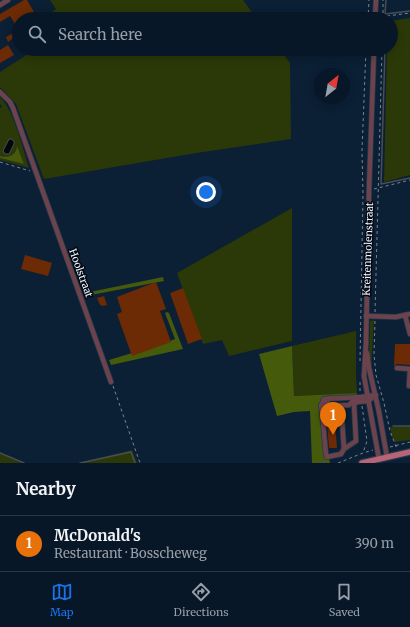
<!DOCTYPE html>
<meta charset="utf-8">
<style>
body{margin:0;font-family:Merriweather,serif;background:#162434;color:#f1f3f6}
.compass{position:absolute;left:314px;top:68px;width:36px;height:36px;border-radius:50%;background:#081728;box-shadow:0 2px 10px #0003;rotate:31deg}
.you{position:absolute;left:206px;top:192px;width:14px;height:14px;margin:-10px;border:3px solid #fff;border-radius:50%;background:#1a73e8;box-shadow:0 0 0 6px #1a73e833}
.badge{display:grid;place-items:center;width:26px;height:26px;border-radius:50%;background:#1a73e8;color:#fff;font-size:13px;font-weight:700}
.pin{position:absolute;translate:-50% -33px;filter:drop-shadow(0 1px 2px #0008)}
.pin::after{content:'';position:absolute;top:21px;width:14px;height:12px;background:inherit;clip-path:polygon(0 0,100% 0,50% 100%)}
.list{margin:0;padding:0;list-style:none}
h2{display:flex;justify-content:space-between;align-items:center;height:52px;margin:0;padding:0 16px;font-size:17px}
h2 small{font-size:13px;font-weight:400;color:#989fa8}
.list li{display:grid;grid-template-columns:26px 1fr auto;gap:12px;align-items:center;box-sizing:border-box;height:56px;padding:0 16px;border-top:1px solid #293645}
.list b{display:block;font-size:15px;white-space:nowrap}
.list p{margin:0;font-size:13px;white-space:nowrap;color:#989fa8}
.list em{font-size:13px;font-style:normal;color:#989fa8}
.icon{flex:none;width:22px;height:22px;fill:none;stroke:currentColor;stroke-width:2;stroke-linecap:round;stroke-linejoin:round}
.map{position:relative;flex:none;width:410px;height:463px;overflow:hidden}
.search{position:absolute;background:#081728;box-shadow:0 2px 10px #0003;left:12px;right:12px;top:12px;height:44px;display:flex;align-items:center;gap:10px;box-sizing:border-box;padding:0 14px;border-radius:22px;color:#989fa8;font-size:15px}
.sheet{height:108px;background:#081728}
nav{display:flex;justify-content:space-around;align-items:center;box-sizing:border-box;height:56px;border-top:1px solid #293645;background:#081728;font-size:11px;color:#989fa8}
nav a{display:grid;justify-items:center;gap:2px}
nav .on{color:#1a73e8}
.map>svg:first-child{display:block}
.green{fill:#2b3908}
.forest{fill:#455a0a}
.water{fill:#00080b;stroke:#474f54}
.lines{fill:none;stroke-linecap:round;stroke-linejoin:round}
.stream{stroke:#474f54;stroke-width:1.5}
.building{fill:#6c2b04}
.minor-casing{stroke:#26394d;stroke-width:6}
.major-casing{stroke:#26394d;stroke-width:8}
.path{stroke:#788696;stroke-width:1;stroke-dasharray:3 3;stroke-linecap:butt}
.minor{stroke:#6c434c;stroke-width:4.5}
.major{stroke:#b86478;stroke-width:5.5}
.labels{text-anchor:middle;dominant-baseline:central;stroke-width:3;stroke-linejoin:round;paint-order:stroke}
.street-label{font-size:10px;fill:#edf5fe;stroke:#030912}
</style>
<div class="map">
<svg width="410" height="463" viewBox="0 0 410 463">
<rect width="100%" height="100%" fill="#0b1f35"/>
<g class="green">
<polygon points="50,0 243,0 257,19 42,19 56,9"/>
<polygon points="410,18 410,175 384,182 387,49 391,49 391,21"/>
<polygon points="36,49 280,49 290,63 291,139 196,153 44,179 16,104 0,87 0,72"/>
<path d="M0,97c14,13 23,52 29,71l-29,-8v-2l24,6 -7,-17c-1,10 -9,11 -17,9v-48l2,-1 -2,-3z"/>
<polygon points="292,208 292,341 229,356 222,340 203,344 177,273"/>
<polygon points="374,320 371,371 369,354 370,323 370,321"/>
<polygon points="356,331 356,377 357,393 294,396 292,346"/>
<polygon points="410,426 410,440 395,442 392,436 390,427"/>
<polygon points="132,450 137,463 80,463 83,462"/>
<polygon points="0,453 22,463 0,463"/>
</g>
<g class="forest">
<path d="M17,146l7,18 -24,-6v-2c9,2 16,0 17,-10z"/>
<polygon points="163,277 164,281 86,296 85,293"/>
<polygon points="167,312 169,313 183,349 111,365 109,360 132,353 133,355 175,339 165,313"/>
<polygon points="292,346 294,396 357,393 357,396 323,398 319,404 330,463 312,463 310,411 294,412 277,416 259,354"/>
</g>
<polygon class="water" points="9,139 11,139 14,141 14,144 9,154 5,154 3,151"/>
<g class="lines">
<g class="stream">
<polyline points="386,0 385,14 410,11"/>
<polyline points="385,49 381,184 410,178"/>
<polyline points="393,426 410,426"/>
<polyline points="0,453 24,463"/>
<polyline points="80,463 131,452 135,463"/>
<polyline points="319,463 325,462"/>
</g>
</g>
<g class="building">
<polygon points="24,0 27,0 38,19 19,19 19,48 13,38 8,42 6,37 19,30 10,16 0,22 0,14"/>
<polygon points="8,45 14,55 0,63 0,50"/>
<polygon points="25,255 52,263 48,276 21,269"/>
<polygon points="156,282 166,309 160,311 171,342 132,356 117,314 122,312 117,297"/>
<polygon points="183,288 202,339 188,344 170,293"/>
<polygon points="104,296 107,305 102,306 101,305 100,305 97,298"/>
<polygon points="395,344 410,344 410,365 397,364 394,366"/>
<polygon points="328,418 333,418 334,423 335,423 337,448 329,448 327,423 329,423"/>
</g>
<g class="lines">
<defs>
<g id="minor">
<polyline points="0,5 8,0"/>
<polyline points="375,19 376,0"/>
<polyline points="375,19 383,17"/>
<polyline points="374,49 369,190 366,344 364,376 379,459"/>
<polyline points="0,92 10,102 13,108 111,382"/>
<polyline points="405,315 410,334"/>
<polyline points="366,316 396,317 410,314"/>
<polyline points="367,353 369,368 379,412 387,457"/>
<polyline points="397,368 410,369 409,386"/>
<polygon points="376,395 368,401 357,402 354,404 356,441 344,449 341,454 327,457 326,455 322,411 321,406 324,399 361,397"/>
<polyline points="328,406 349,405 353,401 358,399"/>
<polyline points="341,406 344,449"/>
<polyline points="322,411 329,398"/>
</g>
<polyline id="major" points="362,463 410,452"/>
</defs>
<use href="#minor" class="minor-casing"/>
<use href="#major" class="major-casing"/>
<g class="path">
<polyline points="383,13 383,0"/>
<polyline points="387,16 410,13"/>
<polyline points="368,19 369,0"/>
<polyline points="0,162 30,171"/>
<polyline points="374,189 410,180"/>
<polyline points="375,312 382,49"/>
<polyline points="375,321 374,354 376,375 384,403 390,431 397,449"/>
<polyline points="360,361 363,194 362,150 366,49"/>
<polyline points="360,382 360,393"/>
<polyline points="113,386 140,463"/>
<polyline points="362,406 367,441 363,453"/>
<polyline points="390,447 410,442"/>
<polyline points="338,463 363,453 373,450"/>
</g>
<use href="#minor" class="minor"/>
<use href="#major" class="major"/>
</g>
<g class="labels">
<g class="street-label">
<text transform="translate(368 249) rotate(-88)">Kreitenmolenstraat</text>
<text transform="translate(81 273) rotate(70)">Hoolstraat</text>
</g>
</g>
</svg>
<svg class="compass" viewBox="-18 -18 36 36"><path d="M0-13l5 13h-10z" fill="#e53935"/><path d="M0 13l5-13h-10z" fill="#989fa8"/></svg>
<div class="you"></div>
<div class="pin badge" style="left:333px;top:435px;background:#e8710a">1</div>
<div class="search"><svg class="icon" aria-label="search" viewBox="0 0 24 24"><circle cx="10" cy="10" r="6"/><path d="M15 15l6 6"/></svg>Search here</div>
</div>
<section class="sheet">
<h2>Nearby<small></small></h2>
<ul class="list">
<li><span class="badge" style="background:#e8710a">1</span><div><b>McDonald's</b><p>Restaurant · Bosscheweg</p></div><em>390 m</em></li>
</ul>
</section>
<nav>
<a class="on"><svg class="icon" aria-label="map" viewBox="0 0 24 24"><path d="M3 6l6-2 6 2 6-2v14l-6 2-6-2-6 2zM9 4v14M15 6v14"/></svg>Map</a>
<a><svg class="icon" aria-label="directions" viewBox="0 0 24 24"><path d="M12 3l9 9-9 9-9-9zM9 14v-3h6M13 9l2 2-2 2"/></svg>Directions</a>
<a><svg class="icon" aria-label="saved" viewBox="0 0 24 24"><path d="M7 4h10v16l-5-4-5 4z"/></svg>Saved</a>
</nav>
